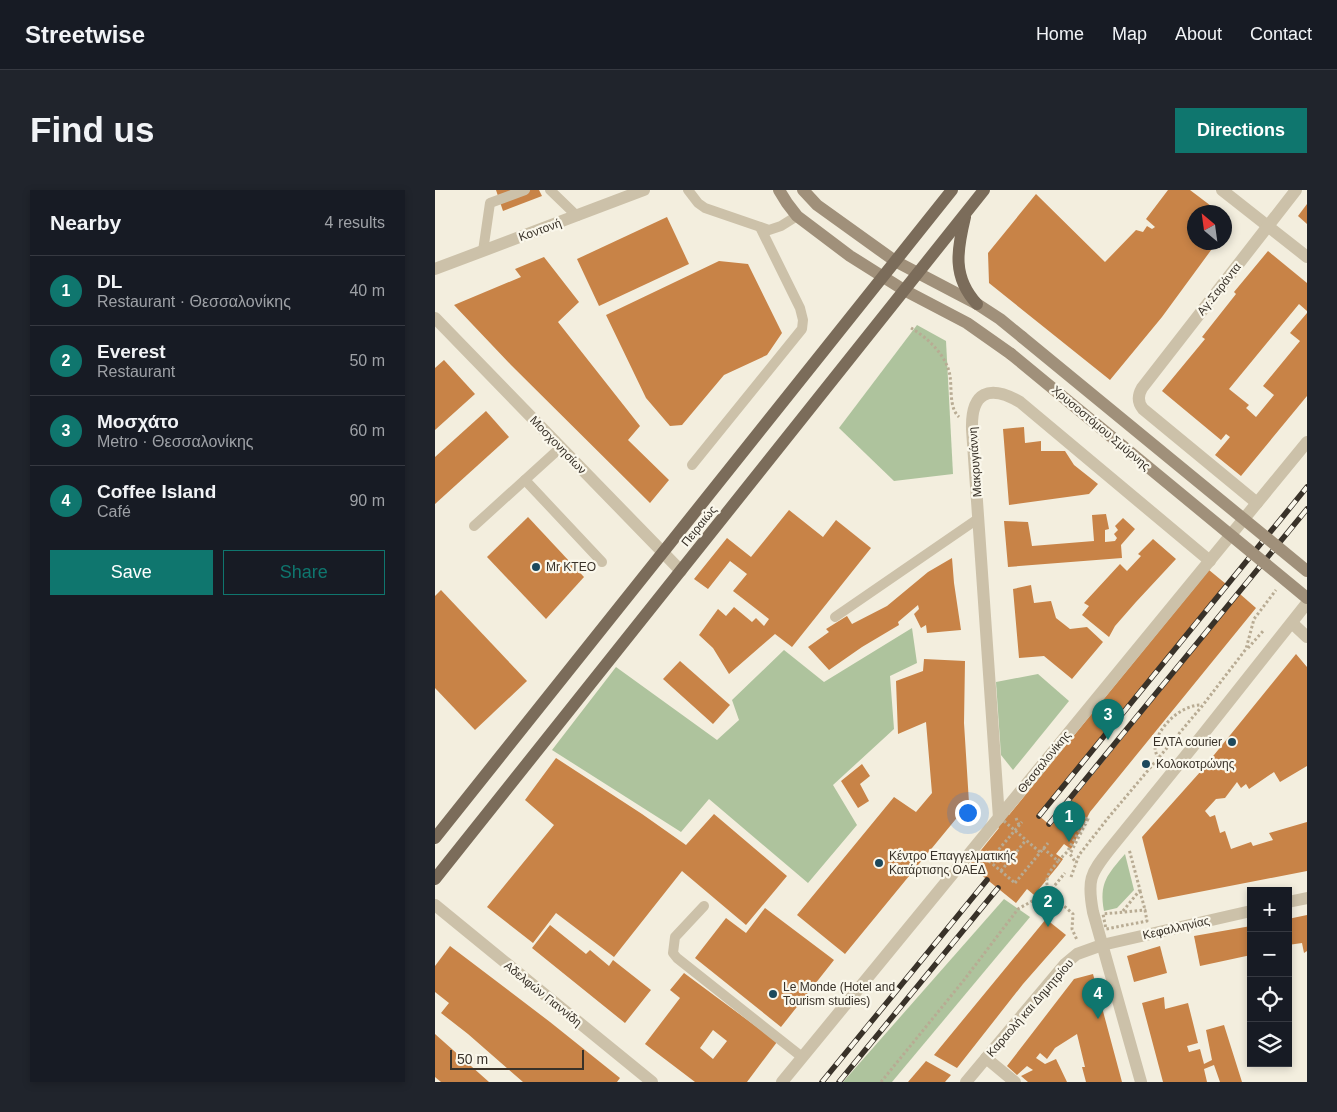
<!DOCTYPE html>
<meta charset="utf-8">
<style>
body{margin:0;font-family:Arial,sans-serif;background:#20242c;color:#f1f3f6}
.controls{position:absolute;right:15px;bottom:15px;display:grid;overflow:hidden;border-radius:0px;box-shadow:0 2px 8px #0003}
.controls button{width:45px;height:45px;display:grid;place-items:center;padding:0;border:0;border-bottom:1px solid #363941;background:#171b24;color:#f1f3f6;font:25px sans-serif}
.compass{position:absolute;left:752px;top:15px;width:45px;height:45px;border-radius:50%;background:#171b24;box-shadow:0 2px 8px #0003;rotate:331deg}
.scale{position:absolute;left:15px;bottom:12px;width:134px;box-sizing:border-box;padding-left:5px;border:2px solid #393229;border-top:0;font-size:14px;line-height:18px;white-space:nowrap;color:#393229;-webkit-text-stroke:4px #faf7eb;paint-order:stroke}
.you{position:absolute;left:532px;top:622px;width:18px;height:18px;margin:-12px;border:4px solid #fff;border-radius:50%;background:#1a73e8;box-shadow:0 0 0 8px #1a73e833}
.badge{display:grid;place-items:center;width:32px;height:32px;border-radius:50%;background:#0f766e;color:#fff;font-size:16px;font-weight:700}
.pin{position:absolute;translate:-50% -41px;filter:drop-shadow(0 1px 2px #0008)}
.pin::after{content:'';position:absolute;top:26px;width:18px;height:15px;background:inherit;clip-path:polygon(0 0,100% 0,50% 100%)}
.list{margin:0;padding:0;list-style:none}
h2{display:flex;justify-content:space-between;align-items:center;height:65px;margin:0;padding:0 20px;font-size:21px}
h2 small{font-size:16px;font-weight:400;color:#9ea1a6}
.list li{display:grid;grid-template-columns:32px 1fr auto;gap:15px;align-items:center;box-sizing:border-box;height:70px;padding:0 20px;border-top:1px solid #363941}
.list b{display:block;font-size:19px;white-space:nowrap}
.list p{margin:0;font-size:16px;white-space:nowrap;color:#9ea1a6}
.list em{font-size:16px;font-style:normal;color:#9ea1a6}
.actions{display:flex;gap:10px;padding:15px 20px}
.actions a{flex:1;padding:11px 0;border:1px solid #0f766e;border-radius:0px;text-align:center;font-size:18px;color:#0f766e}
.actions .main{background:#0f766e;color:#fff}
.icon{flex:none;width:28px;height:28px;fill:none;stroke:currentColor;stroke-width:2;stroke-linecap:round;stroke-linejoin:round}
.map{position:relative;flex:none;width:872px;height:892px;overflow:hidden;border-radius:0px}
header{display:flex;align-items:center;gap:30px;box-sizing:border-box;height:70px;padding:0 25px;background:#171b24;border-bottom:1px solid #363941}
header strong{font-size:24px}
nav{display:flex;gap:28px;margin-inline-start:auto;font-size:18px}
.intro{display:flex;align-items:center;justify-content:space-between;box-sizing:border-box;height:120px;padding:0 30px}
h1{margin:0;font-size:35px}
.button{padding:12px 22px;border-radius:0px;background:#0f766e;color:#fff;font-size:18px;font-weight:700}
main{display:flex;gap:30px;padding:0 30px}
aside{flex:1;background:#171b24;border-radius:0px;box-shadow:0 2px 8px #0003}
.map>svg:first-child{display:block}
.green{fill:#aec39d}
.building{fill:#c88347;fill-rule:evenodd}
.lines{fill:none;stroke-linecap:round;stroke-linejoin:round}
.path{stroke:#b8ab93;stroke-width:3;stroke-dasharray:2.5 2.5;stroke-linecap:butt}
.lane{stroke:#ccc1a9;stroke-width:10}
.street{stroke:#ccc1a9;stroke-width:12}
.secondary{stroke:#a0907a;stroke-width:12}
.primary{stroke:#7b6c5a;stroke-width:12}
.rail-casing{stroke:#393229;stroke-width:5.5}
.rail{stroke:#faf7eb;stroke-width:4;stroke-dasharray:11;stroke-linecap:butt}
.path-bridge{stroke:#b8ab93;stroke-width:3;stroke-dasharray:2.5 2.5;stroke-linecap:butt}
.secondary-bridge{stroke:#a0907a;stroke-width:12}
.poi-dot{fill:#1d495c;stroke:#faf7eb;stroke-width:2}
.labels{text-anchor:middle;dominant-baseline:central;stroke-width:4.5;stroke-linejoin:round;paint-order:stroke}
.street-label{font-size:12px;fill:#393229;stroke:#faf7eb}
.poi-label{font-size:12px;fill:#393229;stroke:#faf7eb;text-anchor:start}
</style>
<header>
<strong>Streetwise</strong>
<nav><a>Home</a><a>Map</a><a>About</a><a>Contact</a></nav>
</header>
<div class="intro"><h1>Find us</h1><a class="button">Directions</a></div>
<main>
<aside>
<h2>Nearby<small>4 results</small></h2>
<ul class="list">
<li><span class="badge">1</span><div><b>DL</b><p>Restaurant · Θεσσαλονίκης</p></div><em>40 m</em></li>
<li><span class="badge">2</span><div><b>Everest</b><p>Restaurant</p></div><em>50 m</em></li>
<li><span class="badge">3</span><div><b>Μοσχάτο</b><p>Metro · Θεσσαλονίκης</p></div><em>60 m</em></li>
<li><span class="badge">4</span><div><b>Coffee Island</b><p>Café</p></div><em>90 m</em></li>
</ul>
<div class="actions"><a class="main">Save</a><a>Share</a></div>
</aside>
<div class="map">
<svg width="872" height="892" viewBox="0 0 872 892">
<rect width="100%" height="100%" fill="#f3eede"/>
<g class="green">
<polygon points="482,135 511,151 518,284 459,291 404,238"/>
<polygon points="477,438 482,473 455,486 459,539 398,595 422,635 373,693 274,609 246,642 117,560 181,477 282,550 304,530 297,510 349,460 389,492"/>
<polygon points="603,484 634,511 578,580 566,565 561,492"/>
<path d="M690,664l9,36 -17,18 -13,3c-5,-28 3,-36 21,-57z"/>
<polygon points="569,709 595,727 457,892 408,892"/>
</g>
<g class="building">
<polygon points="61,0 104,0 107,6 68,21"/>
<polygon points="733,0 755,0 784,22 759,22 759,52 782,52 727,127 675,190 554,93 553,63 601,4 670,72 701,40 708,42 712,36 717,39 720,37 711,29"/>
<polygon points="872,14 872,34 863,26"/>
<polygon points="232,27 254,74 164,116 142,69"/>
<polygon points="833,61 872,93 872,121 864,114 794,199 814,215 811,218 821,227 839,205 828,196 865,151 855,143 872,123 872,206 806,286 780,265 795,247 791,244 786,250 727,201 770,149 767,147 801,104 799,102"/>
<polygon points="109,67 144,112 123,132 205,236 193,250 234,290 215,313 76,175 19,115 86,87 80,79"/>
<polygon points="284,71 313,74 347,143 332,165 289,185 247,235 235,236 211,208 171,125"/>
<polygon points="9,170 40,204 0,240 0,178"/>
<polygon points="51,221 74,247 0,314 0,267"/>
<polygon points="589,237 590,253 606,251 606,261 630,261 639,275 663,294 654,304 574,315 568,239"/>
<polygon points="354,320 388,347 401,330 436,358 357,457 340,444 294,484 278,458 264,445 283,419 291,426 299,417 317,432 321,428 329,436 334,429 298,401 312,384 295,371 273,399 259,389 292,348 316,367"/>
<polygon points="671,324 674,339 670,340 670,352 680,351 682,348 679,344 683,340 680,336 688,328 700,339 686,355 687,368 573,377 569,331 593,332 597,356 659,351 657,325"/>
<polygon points="93,327 149,387 111,429 52,367"/>
<polygon points="718,349 741,369 701,412 680,436 674,447 647,425 654,416 649,413 685,374 692,381 706,366 703,364"/>
<polygon points="517,368 519,393 526,440 492,443 491,435 486,438 479,424 484,419 483,415 463,432 464,435 427,457 394,480 373,457 394,442 391,439 412,426 417,434 452,416 493,382"/>
<polygon points="774,380 791,394 603,625 616,636 805,404 821,418 655,622 636,659 629,654 621,664 628,669 623,676 599,705 592,699 581,713 534,675 564,638 560,634 570,622 574,625"/>
<polygon points="596,395 599,413 616,411 621,428 635,439 652,437 668,452 637,489 609,466 584,468 578,399"/>
<polygon points="6,400 92,491 40,540 0,498 0,406"/>
<polygon points="861,464 872,477 872,576 845,592 839,582 814,599 811,594 806,598 802,592 790,608 781,609 770,621 775,627 780,625 785,643 790,641 796,659 816,652 818,656 838,650 834,643 872,632 872,681 723,710 707,647 766,581"/>
<polygon points="489,469 530,471 529,533 534,613 410,764 362,725 459,607 481,622 497,603 491,532 463,544 461,491 488,481"/>
<polygon points="245,471 295,515 278,534 228,489"/>
<polygon points="121,568 207,624 251,655 279,624 352,686 311,735 247,681 179,767 121,723 98,753 52,717 119,635 90,610"/>
<polygon points="427,574 435,586 425,594 434,611 423,618 406,591"/>
<polygon points="330,718 399,770 346,837 260,768 291,728 311,743"/>
<polygon points="872,725 872,761 869,763 867,753 853,755 853,729"/>
<polygon points="611,729 631,745 588,794 522,878 499,865"/>
<polygon points="115,735 151,764 155,760 174,776 178,770 216,800 190,833 97,758"/>
<polygon points="816,736 816,765 765,776 759,746"/>
<polygon points="15,756 115,832 185,888 182,892 88,892 33,844 6,823 14,813 0,802 0,776"/>
<polygon points="725,756 732,783 699,792 692,766"/>
<path d="M249,783l93,69 -30,40h-52l-50,-38 35,-46 -10,-8zM278,840l14,11 -14,18 -13,-11z"/>
<polygon points="658,784 687,892 651,892 647,877 650,877 642,844 620,858 612,869 605,863 601,868 610,874 621,869 632,892 593,892 586,886 598,880 592,876 582,885 572,876 639,789"/>
<polygon points="729,807 730,819 753,813 763,853 752,856 754,862 765,859 769,874 777,870 771,840 789,835 807,892 785,892 779,875 769,879 772,892 728,892 707,813"/>
<polygon points="0,844 54,892 6,892 0,887"/>
<polygon points="491,871 516,885 510,892 473,892"/>
</g>
<g class="lines">
<g class="path">
<path d="M476,138c17,10 36,28 39,48 2,13 -1,32 9,41"/>
<polyline points="813,458 829,440"/>
<path d="M723,569c-1,-4 -3,-7 -3,-12 2,-20 27,-43 47,-42"/>
<polyline points="581,628 584,635"/>
<polyline points="608,658 623,671 632,662 652,627 653,629 635,664 641,673"/>
<polyline points="554,671 587,632"/>
<path d="M623,671c-3,5 -10,11 -11,18 -3,13 18,27 26,35l-1,15 5,11"/>
<polyline points="566,681 591,650"/>
<polyline points="636,687 644,665 673,628 768,515 811,459 819,429 841,400"/>
<polyline points="580,693 613,653"/>
<polyline points="705,701 710,720"/>
<polygon points="710,720 712,731 671,739 668,724"/>
<polyline points="688,721 705,700 694,659"/>
<polyline points="446,892 529,790 583,719 615,701 630,683"/>
</g>
<g class="lane">
<polyline points="115,0 142,26"/>
<polyline points="253,0 263,13 270,18 334,40 346,36 362,26"/>
<polyline points="48,61 55,13 90,0"/>
<polyline points="257,275 367,139 368,130 365,118 325,37"/>
<polyline points="90,290 167,372"/>
<polyline points="39,336 125,258"/>
<polyline points="400,427 544,328"/>
<polyline points="269,716 240,747 238,763 242,768 367,867"/>
</g>
<g class="street">
<polyline points="787,0 872,67"/>
<polyline points="0,79 209,0"/>
<polyline points="0,128 246,381"/>
<path d="M822,313l-114,-94c-6,-7 -5,-14 -1,-21l154,-198"/>
<polyline points="857,433 872,447"/>
<path d="M564,628l-27,-389c-1,-37 17,-45 48,-27l190,159"/>
<polyline points="853,712 872,708"/>
<polyline points="0,715 217,892"/>
<polyline points="551,868 580,892"/>
<polyline points="347,892 872,252"/>
<polyline points="531,892 630,774 642,764 667,755 816,721"/>
<path d="M706,892l-48,-170c-6,-32 -3,-38 17,-63l94,-116 103,-130"/>
</g>
<g class="secondary">
<polyline points="344,0 352,13 362,26 415,66 469,100 532,133 576,164"/>
<polyline points="368,0 382,15 460,71 542,114 565,129 587,147"/>
</g>
<g class="primary">
<path d="M530,27c-8,33 -13,60 12,87"/>
<polyline points="0,648 517,0"/>
<polyline points="0,689 549,0"/>
</g>
<defs>
<g id="rail">
<polyline points="604,626 872,297"/>
<polyline points="614,634 872,319"/>
<polyline points="387,892 552,690"/>
<polyline points="404,892 563,698"/>
</g>
</defs>
<use href="#rail" class="rail-casing"/>
<use href="#rail" class="rail"/>
<g class="path-bridge">
<polyline points="569,631 606,663"/>
<polyline points="554,671 580,693"/>
</g>
<g class="secondary-bridge">
<polyline points="587,147 872,381"/>
<polyline points="576,164 872,408"/>
</g>
</g>
<g class="poi-dot">
<circle cx="101" cy="377" r="5"/>
<circle cx="797" cy="552" r="5"/>
<circle cx="711" cy="574" r="5"/>
<circle cx="444" cy="673" r="5"/>
<circle cx="338" cy="804" r="5"/>
</g>
<g class="labels">
<g class="street-label">
<text transform="translate(105 40) rotate(-20)">Κοντονή</text>
<text transform="translate(784 99) rotate(-52)">Αγ.Σαράντα</text>
<text transform="translate(666 238) rotate(40)">Χρυσοστόμου Σμύρνης</text>
<text transform="translate(123 255) rotate(46)">Μοσχονησίων</text>
<text transform="translate(540 272) rotate(-94)">Μακρυγιάννη</text>
<text transform="translate(264 336) rotate(-51)">Πειραιώς</text>
<text transform="translate(609 572) rotate(-51)">Θεσσαλονίκης</text>
<text transform="translate(741 738) rotate(-13)">Κεφαλληνίας</text>
<text transform="translate(108 804) rotate(39)">Αδελφών Γιαννίδη</text>
<text transform="translate(595 818) rotate(-49)">Καραολή και Δημητρίου</text>
</g>
<g class="poi-label">
<text x="111" y="377">Mr KTEO</text>
<text x="787" y="552" text-anchor="end">ΕΛΤΑ courier</text>
<text x="721" y="574">Κολοκοτρώνης</text>
<text x="454" y="666">Κέντρο Επαγγελματικής<tspan x="454" dy="14">Κατάρτισης ΟΑΕΔ</tspan></text>
<text x="348" y="797">Le Monde (Hotel and<tspan x="348" dy="14">Tourism studies)</tspan></text>
</g>
</g>
</svg>
<div class="controls">
<button>+</button>
<button>−</button>
<button><svg class="icon" aria-label="locate" viewBox="0 0 24 24"><circle cx="12" cy="12" r="6"/><path d="M12 2v4M12 18v4M2 12h4M18 12h4"/></svg></button>
<button><svg class="icon" aria-label="layers" viewBox="0 0 24 24"><path d="M12 4l9 5-9 5-9-5zM3 14l9 5 9-5"/></svg></button>
</div>
<svg class="compass" viewBox="-18 -18 36 36"><path d="M0-13l5 13h-10z" fill="#e53935"/><path d="M0 13l5-13h-10z" fill="#9ea1a6"/></svg>
<div class="scale">50 m</div>
<div class="you"></div>
<div class="pin badge" style="left:634px;top:652px">1</div>
<div class="pin badge" style="left:613px;top:737px">2</div>
<div class="pin badge" style="left:673px;top:550px">3</div>
<div class="pin badge" style="left:663px;top:829px">4</div>
</div>
</main>
